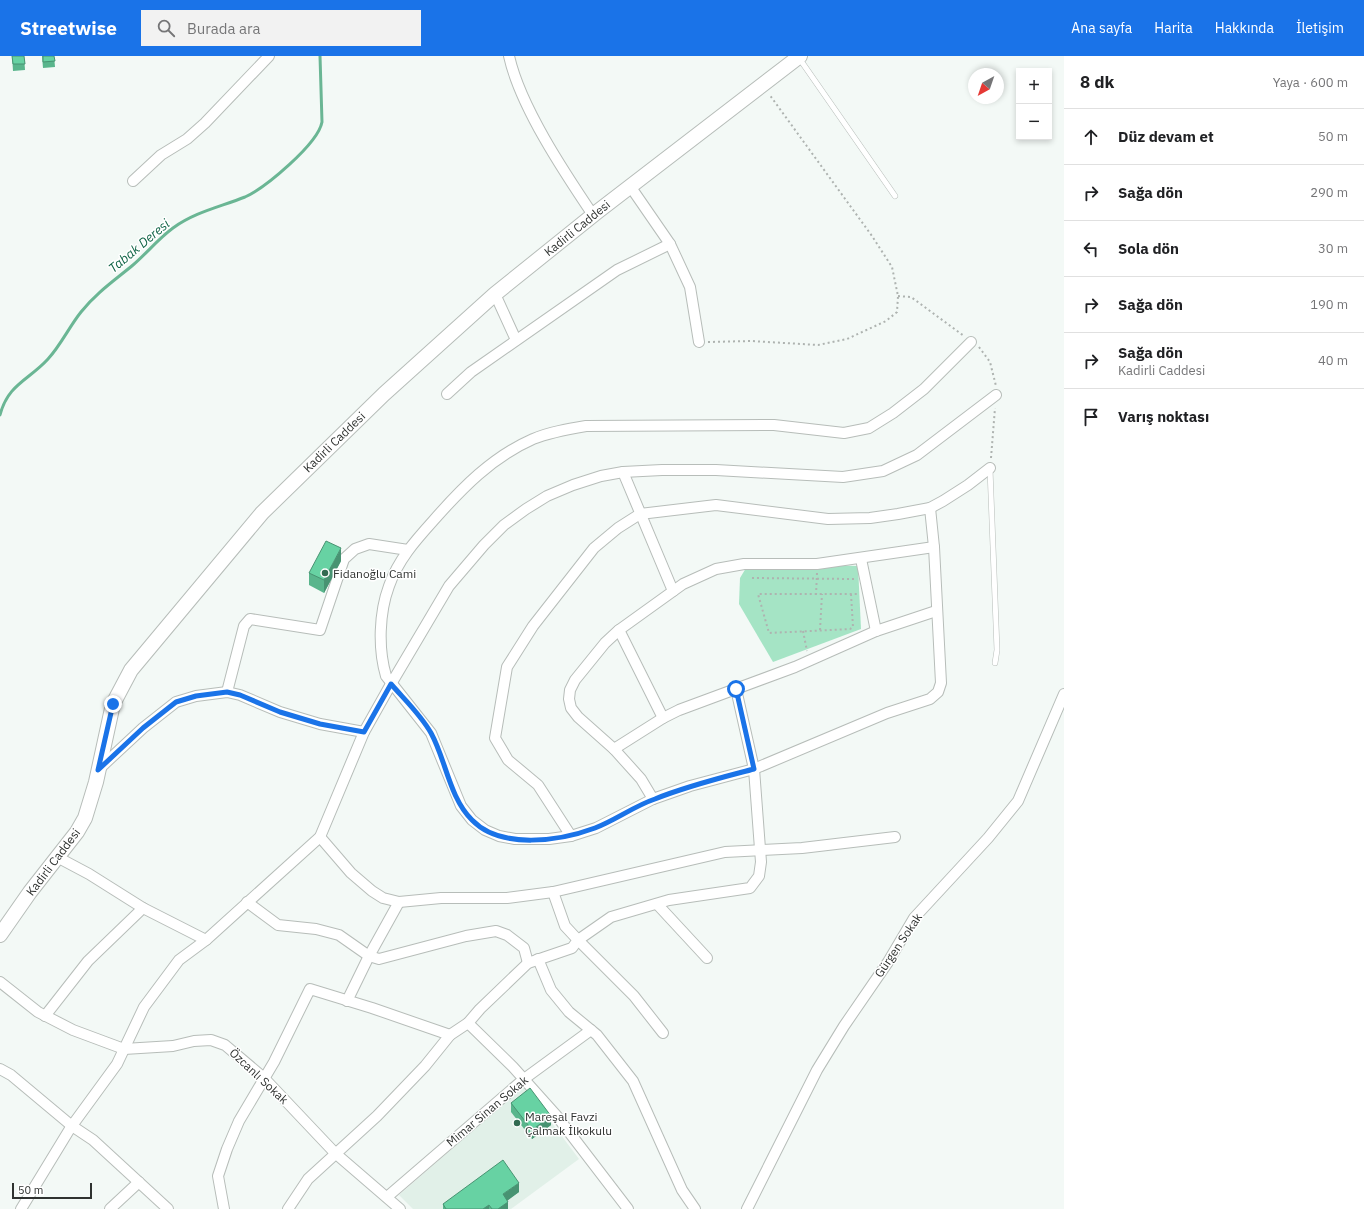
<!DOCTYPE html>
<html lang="tr">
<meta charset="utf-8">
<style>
body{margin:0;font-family:"IBM Plex Sans",sans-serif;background:#f2f2f2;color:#202124}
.controls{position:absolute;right:12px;top:12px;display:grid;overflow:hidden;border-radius:0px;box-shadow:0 2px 6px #0003}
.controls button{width:36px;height:36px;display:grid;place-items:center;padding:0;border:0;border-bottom:1px solid #e0e0e0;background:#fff;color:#202124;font:20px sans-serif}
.compass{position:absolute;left:968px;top:12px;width:36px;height:36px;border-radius:50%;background:#fff;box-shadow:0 2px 6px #0003;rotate:220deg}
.scale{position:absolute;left:12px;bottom:10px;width:80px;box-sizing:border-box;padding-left:4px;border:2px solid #2f3230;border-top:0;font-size:11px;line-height:14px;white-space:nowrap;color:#2f3230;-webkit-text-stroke:3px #fff;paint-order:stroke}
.stop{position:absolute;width:12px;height:12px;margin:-9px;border:3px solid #1a73e8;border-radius:50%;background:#fff}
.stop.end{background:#1a73e8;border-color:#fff;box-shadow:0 1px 4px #0008}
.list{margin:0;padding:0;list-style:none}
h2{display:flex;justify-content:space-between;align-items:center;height:52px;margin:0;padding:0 16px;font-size:17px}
h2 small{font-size:13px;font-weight:400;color:#757577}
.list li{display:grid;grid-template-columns:26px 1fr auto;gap:12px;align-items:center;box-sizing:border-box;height:56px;padding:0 16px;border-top:1px solid #e0e0e0}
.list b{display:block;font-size:15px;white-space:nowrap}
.list p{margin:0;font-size:13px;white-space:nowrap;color:#757577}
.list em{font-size:13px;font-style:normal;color:#757577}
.icon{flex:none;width:22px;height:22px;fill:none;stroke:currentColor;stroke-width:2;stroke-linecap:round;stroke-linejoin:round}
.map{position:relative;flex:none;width:1064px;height:1153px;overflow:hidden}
header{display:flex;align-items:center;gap:24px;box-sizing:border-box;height:56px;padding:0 20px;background:#1a73e8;color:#fff}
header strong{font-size:19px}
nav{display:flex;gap:22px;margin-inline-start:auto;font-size:14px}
.search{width:280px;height:36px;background:#f2f2f2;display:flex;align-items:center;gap:10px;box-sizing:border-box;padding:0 14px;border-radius:0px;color:#757577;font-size:15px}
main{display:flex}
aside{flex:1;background:#fff}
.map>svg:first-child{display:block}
.built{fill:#e1f0e8}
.green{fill:#a5e4c5}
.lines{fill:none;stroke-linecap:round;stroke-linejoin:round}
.stream{stroke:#6ab694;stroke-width:3}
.lane-casing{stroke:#b7bdb9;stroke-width:6}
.street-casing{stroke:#b7bdb9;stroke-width:12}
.secondary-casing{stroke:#b7bdb9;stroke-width:16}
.path{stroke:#aeb3b0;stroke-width:2;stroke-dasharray:2 3;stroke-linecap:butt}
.lane{stroke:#fff;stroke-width:5}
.street{stroke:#fff;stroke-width:10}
.secondary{stroke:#fff;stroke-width:14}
.wall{fill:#59b58c}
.shaded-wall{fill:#489372}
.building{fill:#67d2a3;stroke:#489372}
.route{stroke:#1a73e8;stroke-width:5}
.poi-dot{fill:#326a51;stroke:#fff;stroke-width:1.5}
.labels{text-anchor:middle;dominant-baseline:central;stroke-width:3;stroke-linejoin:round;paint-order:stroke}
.street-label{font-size:12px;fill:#2f3230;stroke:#fff}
.poi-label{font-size:12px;fill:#2f3230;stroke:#fff;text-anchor:start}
.water-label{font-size:13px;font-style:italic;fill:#106446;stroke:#fff}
</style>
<header>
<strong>Streetwise</strong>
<div class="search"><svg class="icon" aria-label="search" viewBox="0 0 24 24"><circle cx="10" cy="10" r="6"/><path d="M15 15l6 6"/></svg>Burada ara</div>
<nav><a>Ana sayfa</a><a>Harita</a><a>Hakkında</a><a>İletişim</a></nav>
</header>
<main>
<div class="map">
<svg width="1064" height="1153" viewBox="0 0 1064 1153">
<rect width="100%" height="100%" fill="#f3f9f6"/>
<polygon class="built" points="524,1030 579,1103 511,1153 413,1153 399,1139"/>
<polygon class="green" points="749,507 858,510 861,573 773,606 739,548 740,522"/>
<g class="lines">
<path class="stream" d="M0,359c8,-31 29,-35 48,-56 13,-14 21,-32 33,-47 15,-19 34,-32 52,-47 14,-12 25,-26 40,-37 22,-16 47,-21 72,-31 20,-9 73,-53 77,-75l-2,-66"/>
<defs>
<g id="lane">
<polyline points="799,2 895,140"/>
<polyline points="990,413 997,594 995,607"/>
</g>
<g id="street">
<path d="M509,0c11,50 55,116 84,159"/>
<polyline points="133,125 161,99 187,83 205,67 269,0"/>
<polyline points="630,130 670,188 690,231 699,286"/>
<polyline points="495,238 516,284"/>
<polyline points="447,338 471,316 617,214 670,188"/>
<polyline points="623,416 673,535"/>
<path d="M930,452l4,39 7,136 -3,9 -8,7 -43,14 -133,56 -64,17 -37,13 -57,29 -25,8 -22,3h-34l-16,-3 -14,-6 -13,-10 -11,-14 -30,-73 -45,-57c-8,-27 -7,-63 3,-90 9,-26 26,-45 44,-65 29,-33 59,-64 100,-82 17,-7 35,-10 53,-13l188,-1 70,8 25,-5 24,-15 31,-24 47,-47"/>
<polyline points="861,503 876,575"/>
<polyline points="619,574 663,662"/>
<polyline points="227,636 244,570 250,563 320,574 344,503 355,493 369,488 408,494"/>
<polyline points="614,693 663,662 679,654 795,611 876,575 936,555"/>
<polyline points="99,713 143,672 176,646 196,640 227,636 240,639 280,656 320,668 364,676"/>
<polyline points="653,743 641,723 614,693 578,661 571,652 569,643 570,634 575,624 605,587 619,574 683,528 716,513 744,508 817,508 934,491"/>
<polyline points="571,780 538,729 508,704 495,682 507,611 533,570 594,492 618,472 640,458 716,449 828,463 870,462 898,458 930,452 943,445 968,429 990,412"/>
<polyline points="320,781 351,817 372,835 383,842 399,846 441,842 507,842 553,836 725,796 802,792 895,781"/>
<polyline points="57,801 89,818 143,852 206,884"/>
<polyline points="247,846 278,869 316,873 339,879 369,900 379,903 466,880 496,875 507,879 524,892 528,907"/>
<polyline points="657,848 707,902"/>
<polyline points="538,903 551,934 569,956 597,979 633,1025 682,1134 695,1153"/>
<polyline points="0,926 38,956 73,974 124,993 173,990 194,985 211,984 225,989 264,1022 335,1097 400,1153"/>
<polyline points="347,945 369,900 399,846"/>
<polyline points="45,960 88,905 143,852"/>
<polyline points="468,967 513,1011 556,1059 628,1153"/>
<polyline points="663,977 634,940 578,884 611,861 669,844 750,832 759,820 761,806 754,713 736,633"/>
<polyline points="0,1013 11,1019 72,1070 93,1084 168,1153"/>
<polyline points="387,1141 524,1023 591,974"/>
<polyline points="21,1153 71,1071 117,1008 144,951 179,904 206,884 320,781 364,676 391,628 449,530 484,489 504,469 526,453 547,440 573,429 601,420 623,416 662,414 716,414 843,421 883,415 917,399 996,339"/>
<polyline points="110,1153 139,1126"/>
<polyline points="224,1153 218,1120 227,1093 239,1065 274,1006 310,933 372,952 450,979"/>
<polyline points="288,1153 308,1123 377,1060 425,1010 450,979 468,967 480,953 528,907 572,892 578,884 565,870 553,836"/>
<polyline points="747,1153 817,1014 844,970 888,906 914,862 988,782 1018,745 1064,638"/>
</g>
<polyline id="secondary" points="0,879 30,836 77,776 85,762 96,726 113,648 131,614 262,457 384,338 495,238 597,156 800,0"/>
</defs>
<use href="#lane" class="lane-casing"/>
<use href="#street" class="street-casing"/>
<use href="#secondary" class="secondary-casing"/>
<g class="path">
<polyline points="898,240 911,241 964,280"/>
<polyline points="708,286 751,285 818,289 847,283 886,265 897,256 898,240 892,211 872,180 769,38"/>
<polyline points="979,291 990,306 996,330"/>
<polyline points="991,402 995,352"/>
<polyline points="752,522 854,523"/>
<polyline points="851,538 853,571 850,573 769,577 758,538 857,538"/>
<polyline points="816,539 817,517"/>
<polyline points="820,574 822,538"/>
<polyline points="803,575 807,595"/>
</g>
<use href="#lane" class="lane"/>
<use href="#street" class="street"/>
<use href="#secondary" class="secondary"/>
</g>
<g class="wall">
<polygon points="12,0 24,0 25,14 13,15"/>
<polygon points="42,0 54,0 55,11 43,12"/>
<polygon points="341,505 324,537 309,529 309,517"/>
<polygon points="511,1047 551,1069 532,1083 511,1056"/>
<polygon points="519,1136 507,1144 508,1153 443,1153 443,1148"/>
</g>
<g class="shaded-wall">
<polygon points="341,492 341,505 324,537 324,524"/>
<polygon points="551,1060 551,1069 532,1083 532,1074"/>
<polygon points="519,1127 519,1136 503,1148 503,1138"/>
<polygon points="508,1146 508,1153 498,1153"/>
<polygon points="489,1149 489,1153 483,1153"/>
</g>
<g class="building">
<polygon points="12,0 24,0 25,8 13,8"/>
<polygon points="43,0 54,0 55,5 43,6"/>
<polygon points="326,485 341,492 324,524 309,517"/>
<polygon points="530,1032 551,1060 532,1074 511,1047"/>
<polygon points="503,1104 519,1127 503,1138 508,1146 498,1153 492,1153 489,1149 483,1153 446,1153 443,1148"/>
</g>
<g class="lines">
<path class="route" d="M113,648l-15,66 45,-42 33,-26 20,-6 31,-4 13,3 40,17 40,12 44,8 27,-48c13,15 30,31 40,49 15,27 18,64 41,87 29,30 88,21 123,8 21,-8 39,-22 60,-29 32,-13 65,-21 99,-30l-18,-80"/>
</g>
<g class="poi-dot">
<circle cx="325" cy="517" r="4"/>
<circle cx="517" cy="1067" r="4"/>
</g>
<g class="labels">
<g class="street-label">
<text transform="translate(577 172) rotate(-39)">Kadirli Caddesi</text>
<text transform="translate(334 386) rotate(-44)">Kadirli Caddesi</text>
<text transform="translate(53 806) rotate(-53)">Kadirli Caddesi</text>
<text transform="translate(898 889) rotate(-56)">Gürgen Sokak</text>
<text transform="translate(259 1020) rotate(43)">Özcanlı Sokak</text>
<text transform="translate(487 1055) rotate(-40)">Mimar Sinan Sokak</text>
</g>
<g class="poi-label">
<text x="333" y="517">Fidanoğlu Cami</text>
<text x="525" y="1060">Mareşal Favzi<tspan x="525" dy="14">Çalmak İlkokulu</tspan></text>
</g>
<g class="water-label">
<text transform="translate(139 190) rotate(-40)">Tabak Deresi</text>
</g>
</g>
</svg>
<div class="controls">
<button>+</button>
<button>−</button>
</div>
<svg class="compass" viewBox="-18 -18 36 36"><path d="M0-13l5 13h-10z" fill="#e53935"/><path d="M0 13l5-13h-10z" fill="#757577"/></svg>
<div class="scale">50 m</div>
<div class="stop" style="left:736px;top:633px"></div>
<div class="stop end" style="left:113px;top:648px"></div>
</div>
<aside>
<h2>8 dk<small>Yaya · 600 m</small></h2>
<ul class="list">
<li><svg class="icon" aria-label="ahead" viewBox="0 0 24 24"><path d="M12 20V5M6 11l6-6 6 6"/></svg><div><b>Düz devam et</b></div><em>50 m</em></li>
<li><svg class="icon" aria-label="right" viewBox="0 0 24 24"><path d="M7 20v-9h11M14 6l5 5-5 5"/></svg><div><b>Sağa dön</b></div><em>290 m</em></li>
<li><svg class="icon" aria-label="left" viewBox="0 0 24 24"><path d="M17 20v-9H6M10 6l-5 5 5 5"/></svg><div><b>Sola dön</b></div><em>30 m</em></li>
<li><svg class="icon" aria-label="right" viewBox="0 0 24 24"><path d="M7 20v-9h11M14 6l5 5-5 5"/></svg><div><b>Sağa dön</b></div><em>190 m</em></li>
<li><svg class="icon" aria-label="right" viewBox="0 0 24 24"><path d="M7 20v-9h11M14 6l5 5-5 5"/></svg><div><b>Sağa dön</b><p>Kadirli Caddesi</p></div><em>40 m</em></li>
<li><svg class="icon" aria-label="arrive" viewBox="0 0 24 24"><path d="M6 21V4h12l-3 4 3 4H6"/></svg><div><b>Varış noktası</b></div></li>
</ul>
</aside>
</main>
